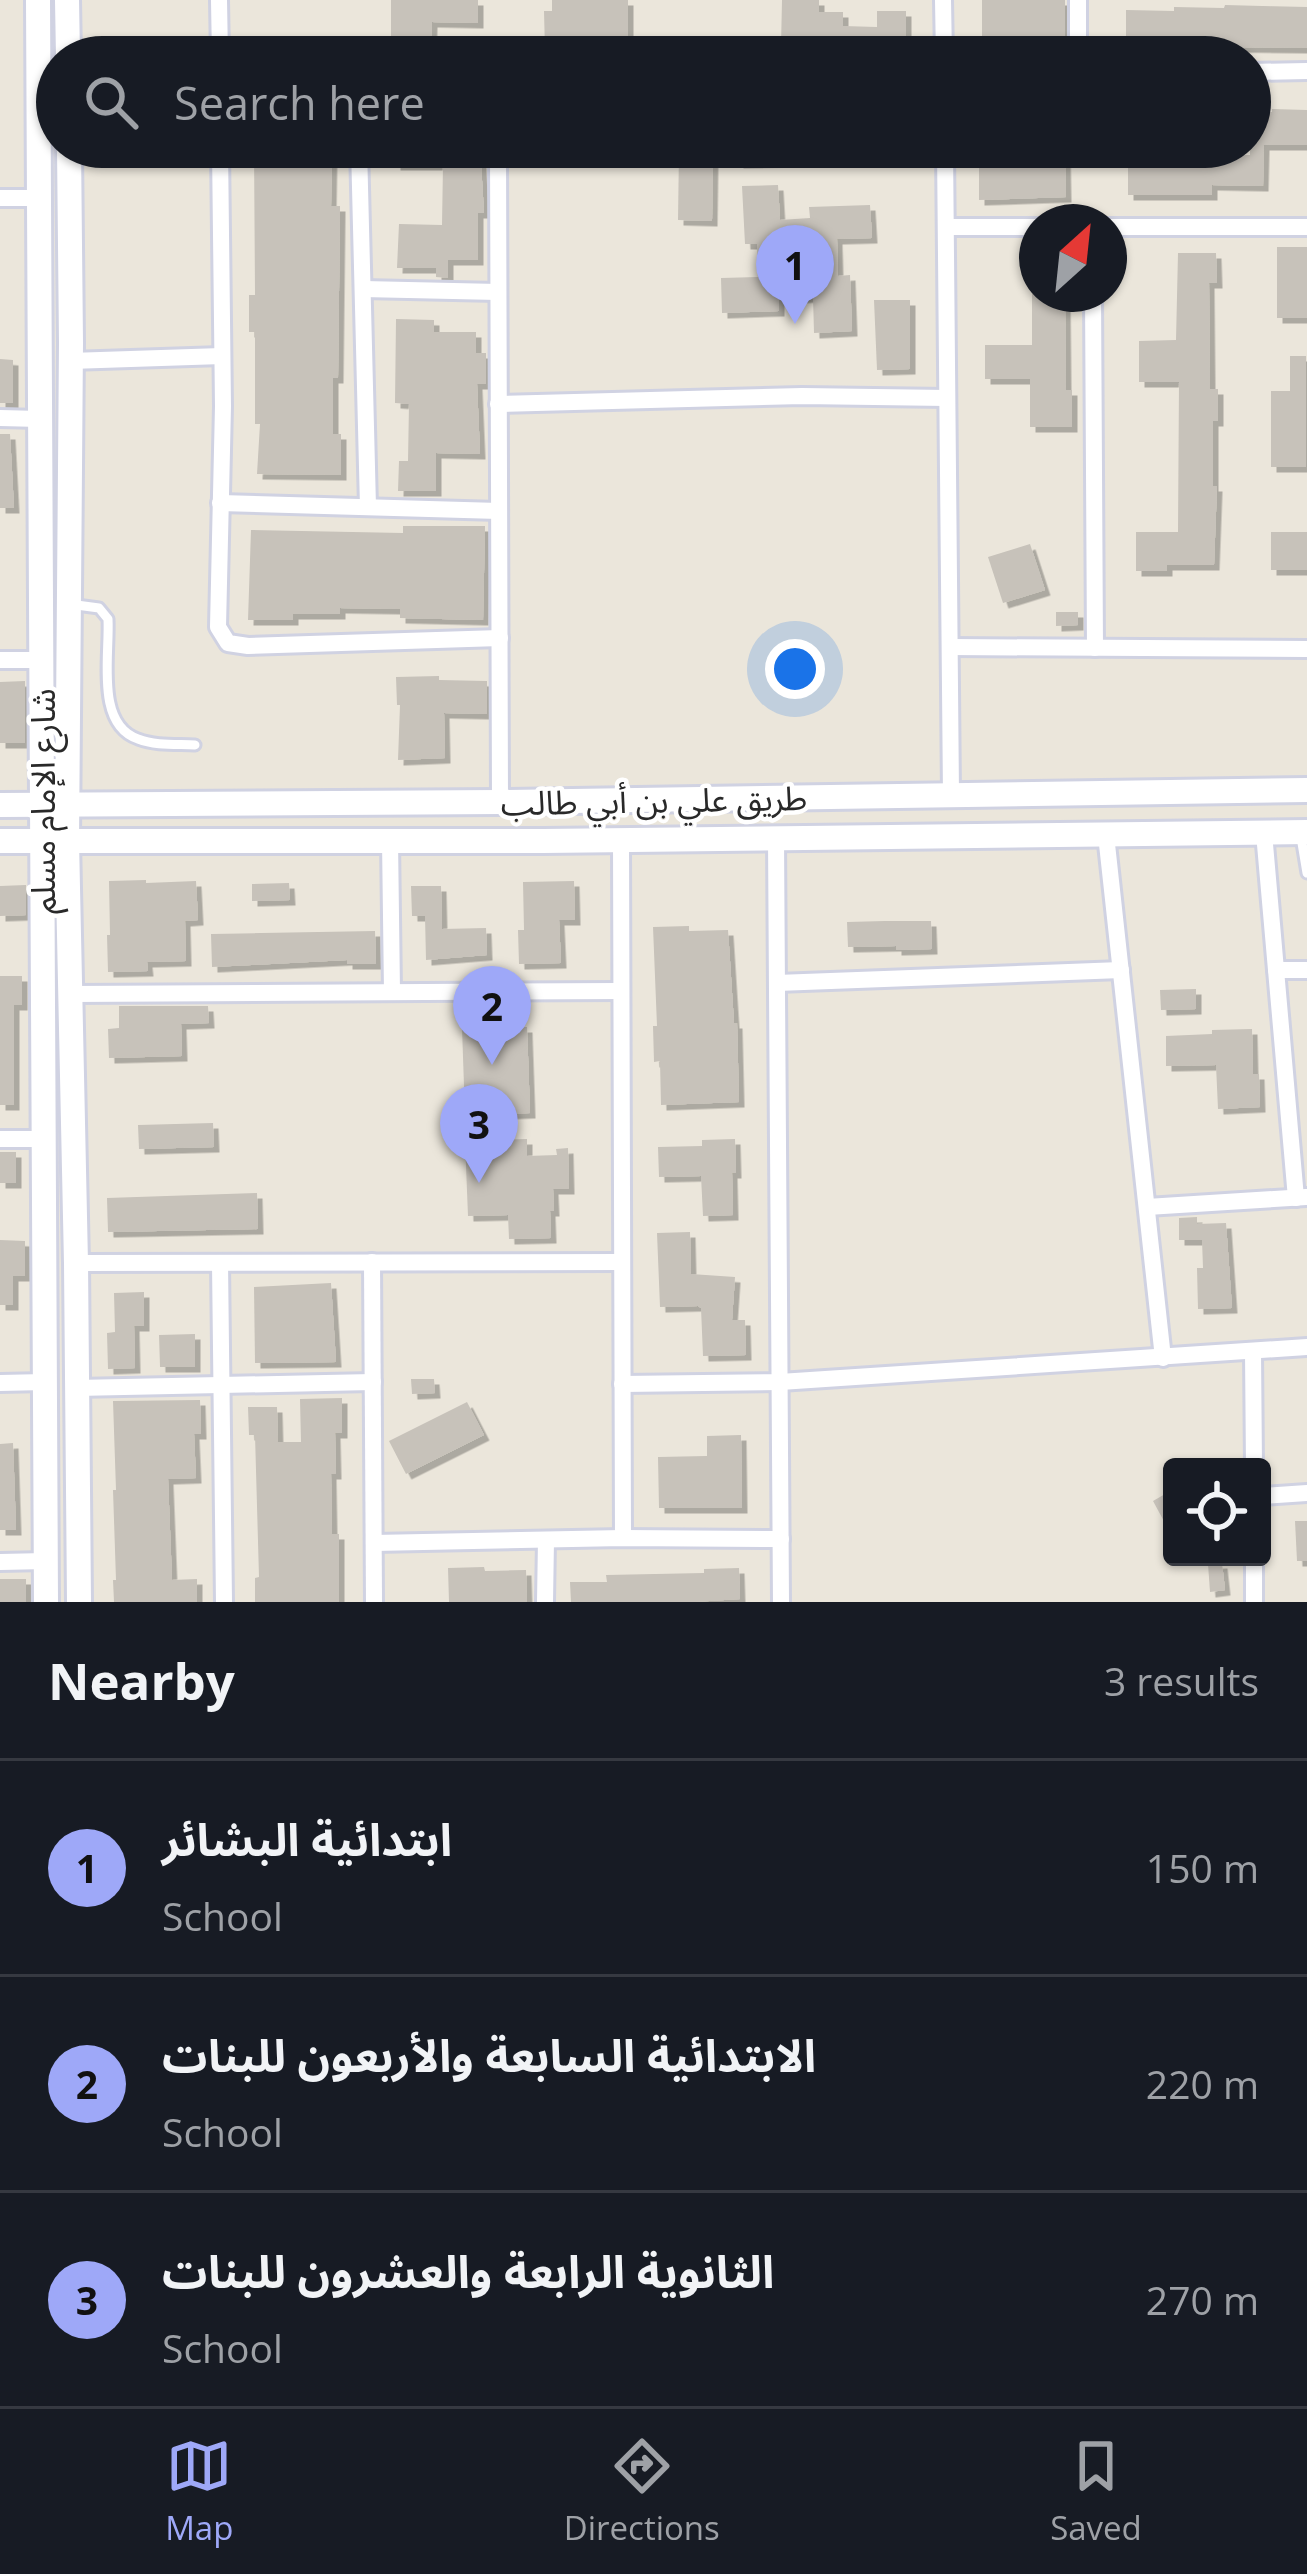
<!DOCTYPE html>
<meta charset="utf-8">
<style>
body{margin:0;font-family:"Open Sans","Noto Sans Arabic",sans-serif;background:#20242c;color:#f1f3f6}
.controls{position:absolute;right:36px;bottom:36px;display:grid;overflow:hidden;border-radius:12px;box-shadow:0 3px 9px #0004}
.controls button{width:108px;height:108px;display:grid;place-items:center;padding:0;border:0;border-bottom:3px solid #363941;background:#171b24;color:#f1f3f6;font:60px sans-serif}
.compass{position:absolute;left:1019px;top:204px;width:108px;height:108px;border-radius:50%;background:#171b24;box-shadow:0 3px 9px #0004;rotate:27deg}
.you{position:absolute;left:795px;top:669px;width:42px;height:42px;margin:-30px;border:9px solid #fff;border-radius:50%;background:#1a73e8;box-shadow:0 0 0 18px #1a73e833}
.badge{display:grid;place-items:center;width:78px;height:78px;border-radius:50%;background:#9ea8f8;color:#111;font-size:39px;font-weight:700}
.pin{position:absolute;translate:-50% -99px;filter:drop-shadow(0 3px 6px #0008)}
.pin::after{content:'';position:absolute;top:63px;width:42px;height:36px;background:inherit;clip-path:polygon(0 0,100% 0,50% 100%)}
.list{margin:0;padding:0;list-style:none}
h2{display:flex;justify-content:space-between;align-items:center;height:156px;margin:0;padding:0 48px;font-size:51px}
h2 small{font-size:39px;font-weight:400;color:#9ea1a6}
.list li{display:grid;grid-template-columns:78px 1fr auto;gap:36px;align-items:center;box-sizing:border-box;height:216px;padding:0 48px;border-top:3px solid #363941}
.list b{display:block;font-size:45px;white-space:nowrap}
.list p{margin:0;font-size:39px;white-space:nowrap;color:#9ea1a6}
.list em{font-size:39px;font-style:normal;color:#9ea1a6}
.icon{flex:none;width:66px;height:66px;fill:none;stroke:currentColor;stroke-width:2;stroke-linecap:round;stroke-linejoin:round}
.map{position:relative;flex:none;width:1307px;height:1602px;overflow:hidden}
.search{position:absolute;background:#171b24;box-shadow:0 3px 9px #0004;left:36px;right:36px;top:36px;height:132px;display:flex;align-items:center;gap:30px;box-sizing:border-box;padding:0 42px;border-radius:66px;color:#9ea1a6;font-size:45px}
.sheet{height:804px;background:#171b24}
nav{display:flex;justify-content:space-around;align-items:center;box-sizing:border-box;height:168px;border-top:3px solid #363941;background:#171b24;font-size:33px;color:#9ea1a6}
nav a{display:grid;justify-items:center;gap:6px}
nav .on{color:#9ea8f8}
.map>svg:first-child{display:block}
.building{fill:#c7c2ba;filter:url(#shadow)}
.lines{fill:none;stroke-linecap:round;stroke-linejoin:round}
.service-casing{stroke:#d0d2e2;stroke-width:15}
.minor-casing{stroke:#d0d2e2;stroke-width:22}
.secondary-casing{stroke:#d0d2e2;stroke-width:30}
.service{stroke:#fff;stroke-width:9}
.minor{stroke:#fff;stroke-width:16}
.secondary{stroke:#fff;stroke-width:24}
.labels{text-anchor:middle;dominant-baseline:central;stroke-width:9;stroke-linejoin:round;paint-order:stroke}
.street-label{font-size:33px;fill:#292929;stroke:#fff}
</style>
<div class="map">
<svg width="1307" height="1602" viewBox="0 0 1307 1602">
<defs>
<filter id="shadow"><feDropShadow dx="5.5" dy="5.5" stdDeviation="0" flood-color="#0004"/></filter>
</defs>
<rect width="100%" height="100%" fill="#ebe6db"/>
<g class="building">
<polygon points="391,0 478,0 478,23 432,22 431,50 391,49"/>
<polygon points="552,0 628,0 628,44 585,44 585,51 545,51 544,11 552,11"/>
<polygon points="782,0 819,0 819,12 843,12 843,26 877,27 877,11 906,11 906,49 843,49 843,56 824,56 824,46 781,46"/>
<rect x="982" y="0" width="83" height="52"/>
<polygon points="1225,5 1307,7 1307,48 1224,47 1224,43 1165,42 1165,48 1126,48 1126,10 1174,11 1174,7 1224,8"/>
<polygon points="1272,109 1307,110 1307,145 1264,145 1263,186 1212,185 1212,195 1128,195 1128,147 1164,147 1164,156 1250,155 1250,111 1272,112"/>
<polygon points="254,147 332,147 331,206 340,206 338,378 333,378 333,434 341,434 341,475 257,474 260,424 255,424 255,332 249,332 249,295 255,295"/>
<polygon points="395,147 480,147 484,213 478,213 478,260 448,260 448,278 436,277 436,268 397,268 399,224 442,225 443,165 395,165"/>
<polygon points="1026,147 1065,147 1066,197 979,200 979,159 1026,159"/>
<polygon points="739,149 827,150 827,161 738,163"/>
<polygon points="679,150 713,150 712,221 678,220"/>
<polygon points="778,185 780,220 810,218 809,207 870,205 872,238 837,239 838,276 850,275 852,331 814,333 813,297 779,299 779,311 722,313 721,278 758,277 757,244 745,244 742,186"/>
<rect x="1277" y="247" width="30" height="71"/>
<polygon points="1178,253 1216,253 1217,283 1209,283 1210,389 1218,389 1218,421 1213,421 1213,486 1217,486 1214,565 1167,565 1167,571 1136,571 1136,532 1178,532 1179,382 1139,382 1139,341 1176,340"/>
<polygon points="1032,294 1065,294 1066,390 1072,390 1072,427 1030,427 1030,379 985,379 985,345 1032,345"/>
<polygon points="874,300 910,300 910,369 877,370"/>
<polygon points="396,319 434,320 434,332 476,332 476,353 486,353 486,384 477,384 480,454 436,453 436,491 398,491 399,461 408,461 409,404 395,403"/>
<polygon points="1290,356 1306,356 1306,467 1271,467 1271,391 1290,391"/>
<polygon points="0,359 13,360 13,403 0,403"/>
<polygon points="0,434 10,434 14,508 0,508"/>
<polygon points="403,526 485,526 483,620 400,618 400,609 340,608 340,614 293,614 293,620 248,620 251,530 403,533"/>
<rect x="1271" y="532" width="36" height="38"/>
<polygon points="1030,544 1045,590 1003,603 988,557"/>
<polygon points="1056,612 1078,612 1078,625 1056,626"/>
<polygon points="439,676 439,680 487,681 487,714 444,713 445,758 398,760 400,705 397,705 396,677"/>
<polygon points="25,681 25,743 0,743 0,682"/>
<polygon points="146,880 146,883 196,881 198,920 185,921 186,961 147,962 148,971 108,972 107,935 110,935 109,881"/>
<polygon points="574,881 575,920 559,920 561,963 519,964 518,930 524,930 523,882"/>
<polygon points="289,883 290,900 252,901 252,884"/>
<polygon points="26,885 26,915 0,916 0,886"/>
<polygon points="411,886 441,886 442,929 486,928 487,955 426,960 425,916 412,916"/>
<polygon points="885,921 931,921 932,949 896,950 896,946 848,947 847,922"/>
<polygon points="689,926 689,931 728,930 734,1023 737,1023 739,1102 661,1105 660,1061 654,1062 653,1026 657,1026 653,927"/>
<polygon points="375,931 376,964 347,964 347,960 212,967 211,934"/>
<polygon points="0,976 22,976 22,1005 14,1005 14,1105 0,1105"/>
<polygon points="1196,989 1196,1009 1161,1010 1160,990"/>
<polygon points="119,1006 208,1006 209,1023 181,1024 182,1056 109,1058 108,1029 119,1028"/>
<polygon points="527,1027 530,1113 465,1115 462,1028"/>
<polygon points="1252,1029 1253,1074 1259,1074 1260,1107 1218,1109 1216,1065 1166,1066 1166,1036 1212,1034 1212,1030"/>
<polygon points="213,1123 214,1147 139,1149 138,1125"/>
<polygon points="527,1139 527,1156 557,1155 556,1149 568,1148 569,1189 553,1189 554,1211 550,1211 551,1238 509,1239 508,1215 468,1216 465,1141"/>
<polygon points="735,1139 736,1173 732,1173 733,1215 703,1216 701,1176 659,1177 658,1147 702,1146 702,1140"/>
<rect x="0" y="1152" width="16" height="31"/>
<polygon points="257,1193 258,1229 108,1232 107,1198"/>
<polygon points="1197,1217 1197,1224 1226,1223 1232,1308 1198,1309 1197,1268 1203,1268 1202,1240 1179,1240 1179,1218"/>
<polygon points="690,1232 691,1274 735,1277 732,1320 745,1320 746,1355 703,1356 701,1308 698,1306 660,1307 657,1233"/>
<polygon points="0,1240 25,1241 25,1276 13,1276 13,1305 0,1305"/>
<polygon points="331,1283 336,1362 255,1363 254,1287"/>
<polygon points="144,1292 144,1326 134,1326 135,1368 108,1369 107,1333 115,1332 114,1293"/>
<polygon points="195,1334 195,1367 160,1367 159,1335"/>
<polygon points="411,1379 434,1379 435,1393 412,1394"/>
<polygon points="342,1398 342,1433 335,1433 336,1474 331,1474 332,1534 339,1534 339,1602 255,1602 255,1578 259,1577 255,1435 249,1435 248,1407 277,1407 278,1442 301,1442 300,1399"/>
<polygon points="200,1400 201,1434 194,1434 196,1478 168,1479 172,1580 197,1579 197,1602 114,1602 113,1580 116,1580 113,1490 116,1490 113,1401"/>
<polygon points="467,1402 484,1435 406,1474 389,1441"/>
<polygon points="741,1435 742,1508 659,1508 658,1457 707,1456 707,1436"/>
<polygon points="13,1443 16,1530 0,1530 0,1444"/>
<polygon points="1172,1490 1172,1536 1153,1501"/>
<polygon points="1295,1521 1307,1521 1307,1561 1297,1561"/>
<polygon points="1222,1563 1225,1590 1210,1592 1208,1564"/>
<polygon points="484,1567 485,1571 526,1570 527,1602 449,1602 448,1568"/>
<polygon points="739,1568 740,1599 693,1602 571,1602 570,1582 607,1582 606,1575 704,1573 704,1569"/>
<rect x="0" y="1579" width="26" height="23"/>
</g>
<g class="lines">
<defs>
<g id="service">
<path d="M69,604l30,4 9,11c2,37 -13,105 30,120 18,7 39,5 57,6"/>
<polyline points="1301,837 1307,873"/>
</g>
<g id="minor">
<polyline points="219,0 220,57"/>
<polyline points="943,0 944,57"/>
<polyline points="1078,0 1078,57"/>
<polyline points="1250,72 1307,71"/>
<polyline points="220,147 223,406 218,627 228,643 248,646 500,638"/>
<polyline points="359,147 368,507"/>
<polyline points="498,147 500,802"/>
<polyline points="945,147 951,795"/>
<polyline points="0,198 39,198"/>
<polyline points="946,227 1037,227"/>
<polyline points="1109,227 1307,227"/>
<polyline points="363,289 498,292"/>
<polyline points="1093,294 1095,648"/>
<polyline points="70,361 222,356"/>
<polyline points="498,404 802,396 947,398"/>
<polyline points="0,418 40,419"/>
<polyline points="220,503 499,511"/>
<polyline points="950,647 1307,649"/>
<polyline points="0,660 42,660"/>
<polyline points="1264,833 1296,1198"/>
<polyline points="1106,835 1163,1358"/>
<polyline points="776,838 781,1602"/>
<polyline points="390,840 392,992"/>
<polyline points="621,840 623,1538"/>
<polyline points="1276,970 1307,970"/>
<polyline points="777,983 1121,970"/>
<polyline points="71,994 621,991"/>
<polyline points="0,1139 42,1139"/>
<polyline points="1147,1207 1306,1197"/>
<polyline points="372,1262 374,1602"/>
<polyline points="76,1263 622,1262"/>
<polyline points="220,1263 224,1602"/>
<polyline points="1253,1352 1254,1467"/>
<polyline points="0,1383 45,1382"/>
<polyline points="622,1384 780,1382 1307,1347"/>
<polyline points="76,1388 373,1382"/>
<polyline points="1262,1496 1307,1493"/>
<polyline points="374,1543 623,1538 781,1539"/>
<polyline points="0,1562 46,1561"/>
<polyline points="545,1602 546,1540"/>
<polyline points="1254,1602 1254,1557"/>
</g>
<g id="secondary">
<polyline points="38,0 46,1602"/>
<polyline points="67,0 68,57"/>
<polyline points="69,147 71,343 67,841 76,1263 79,1602"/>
<polyline points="0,805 500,802 1307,790"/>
<polyline points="0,841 543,841 1307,832"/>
</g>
</defs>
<use href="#service" class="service-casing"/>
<use href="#minor" class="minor-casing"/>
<use href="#secondary" class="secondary-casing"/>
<use href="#service" class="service"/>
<use href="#minor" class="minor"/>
<use href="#secondary" class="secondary"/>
</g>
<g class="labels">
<g class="street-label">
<text transform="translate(654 800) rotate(-1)">طريق علي بن أبي طالب</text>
<text transform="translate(42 801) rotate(-90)">شارع الإمام مسلم</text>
</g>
</g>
</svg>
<div class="controls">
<button><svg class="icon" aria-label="locate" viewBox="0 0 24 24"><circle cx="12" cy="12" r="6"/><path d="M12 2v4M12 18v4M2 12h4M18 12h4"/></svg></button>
</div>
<svg class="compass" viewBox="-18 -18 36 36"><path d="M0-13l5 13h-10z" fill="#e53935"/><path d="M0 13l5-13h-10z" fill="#9ea1a6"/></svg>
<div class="you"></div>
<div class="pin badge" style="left:795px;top:324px">1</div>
<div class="pin badge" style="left:492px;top:1065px">2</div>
<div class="pin badge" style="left:479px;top:1183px">3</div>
<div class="search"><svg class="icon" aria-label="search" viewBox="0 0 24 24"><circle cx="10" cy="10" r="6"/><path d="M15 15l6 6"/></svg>Search here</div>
</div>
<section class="sheet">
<h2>Nearby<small>3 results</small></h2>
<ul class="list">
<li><span class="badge">1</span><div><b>ابتدائية البشائر</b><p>School</p></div><em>150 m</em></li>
<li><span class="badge">2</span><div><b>الابتدائية السابعة والأربعون للبنات</b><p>School</p></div><em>220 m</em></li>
<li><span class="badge">3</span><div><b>الثانوية الرابعة والعشرون للبنات</b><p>School</p></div><em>270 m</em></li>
</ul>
</section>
<nav>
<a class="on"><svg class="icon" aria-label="map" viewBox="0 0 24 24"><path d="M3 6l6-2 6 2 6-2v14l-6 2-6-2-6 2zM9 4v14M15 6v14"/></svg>Map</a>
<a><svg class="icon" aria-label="directions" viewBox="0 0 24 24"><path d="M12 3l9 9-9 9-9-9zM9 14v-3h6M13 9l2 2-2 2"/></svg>Directions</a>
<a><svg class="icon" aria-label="saved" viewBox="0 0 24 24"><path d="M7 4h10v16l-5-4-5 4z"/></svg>Saved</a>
</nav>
